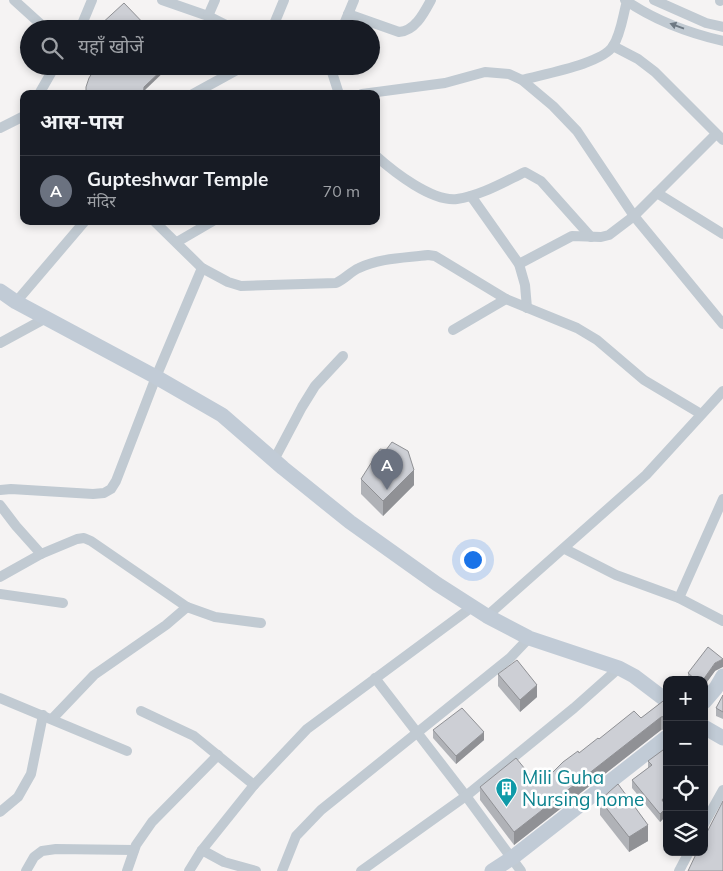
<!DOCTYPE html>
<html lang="hi">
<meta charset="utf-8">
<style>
body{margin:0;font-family:Mulish,"Noto Sans Devanagari",sans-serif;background:#242831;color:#f1f3f6}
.controls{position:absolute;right:15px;bottom:15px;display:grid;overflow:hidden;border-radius:10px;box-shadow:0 2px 8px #0003}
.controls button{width:45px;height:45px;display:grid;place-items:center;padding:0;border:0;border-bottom:1px solid #363941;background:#171b24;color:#f1f3f6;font:25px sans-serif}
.you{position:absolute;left:472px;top:559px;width:18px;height:18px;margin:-12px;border:4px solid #fff;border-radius:50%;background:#1a73e8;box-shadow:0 0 0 8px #1a73e833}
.badge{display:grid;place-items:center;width:32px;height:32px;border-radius:50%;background:#d93025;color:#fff;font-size:16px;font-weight:700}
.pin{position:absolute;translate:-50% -41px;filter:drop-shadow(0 1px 2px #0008)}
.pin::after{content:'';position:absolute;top:26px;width:18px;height:15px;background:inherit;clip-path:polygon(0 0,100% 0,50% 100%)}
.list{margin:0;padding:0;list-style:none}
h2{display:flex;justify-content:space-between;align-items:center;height:65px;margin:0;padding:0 20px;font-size:21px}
h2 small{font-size:16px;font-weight:400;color:#9ea1a6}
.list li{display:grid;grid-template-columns:32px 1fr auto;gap:15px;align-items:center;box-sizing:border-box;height:70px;padding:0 20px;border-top:1px solid #363941}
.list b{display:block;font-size:19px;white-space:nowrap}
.list p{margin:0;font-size:16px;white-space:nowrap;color:#9ea1a6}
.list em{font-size:16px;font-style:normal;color:#9ea1a6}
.icon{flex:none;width:28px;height:28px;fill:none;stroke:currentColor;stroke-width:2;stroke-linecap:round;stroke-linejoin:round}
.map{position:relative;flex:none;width:723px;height:871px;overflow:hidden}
.search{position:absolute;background:#171b24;box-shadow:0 2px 8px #0003;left:20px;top:20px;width:360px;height:55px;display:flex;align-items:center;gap:12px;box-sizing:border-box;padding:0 18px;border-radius:28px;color:#9ea1a6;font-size:19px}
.panel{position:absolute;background:#171b24;box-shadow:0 2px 8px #0003;left:20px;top:90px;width:360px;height:135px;border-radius:10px}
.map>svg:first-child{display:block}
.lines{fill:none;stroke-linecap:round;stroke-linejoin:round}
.street{stroke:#c1cad2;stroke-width:10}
.secondary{stroke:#c1cbd6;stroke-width:15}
.wall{fill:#b0b2b7}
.shaded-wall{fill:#909195}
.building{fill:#cdcfd5;stroke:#909195}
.oneway{fill:#6e7983}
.labels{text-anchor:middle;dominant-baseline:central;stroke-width:5;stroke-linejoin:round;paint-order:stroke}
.culture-label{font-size:19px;fill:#0d838f;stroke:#fff;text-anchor:start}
</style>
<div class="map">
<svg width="723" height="871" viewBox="0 0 723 871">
<rect width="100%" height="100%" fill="#f5f3f3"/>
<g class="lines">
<g class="street">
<polyline points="14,0 46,29"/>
<polyline points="162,0 208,16 234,29"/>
<path d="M625,0c29,20 63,33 98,41"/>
<polyline points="654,0 706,23 723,27"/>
<polyline points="720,1 721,0"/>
<path d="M348,14l51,18c16,-1 25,-19 32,-32"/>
<polyline points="208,16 215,0"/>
<polyline points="80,29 92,0"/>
<polyline points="272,29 284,0"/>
<polyline points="342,29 354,0"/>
<polyline points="613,46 638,59 655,72 723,140"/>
<polyline points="305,66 316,68 320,66"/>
<polyline points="330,66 339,94"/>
<path d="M522,80c21,-6 80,-16 91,-34 8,-12 10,-31 14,-45"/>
<polyline points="39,94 55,66"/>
<polyline points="193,94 244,66"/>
<polyline points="362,94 445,83 485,72 509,74 522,80 553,106 577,131 634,216 723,324"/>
<polyline points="0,128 24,116"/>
<path d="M376,156c18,16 56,46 81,43 23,-3 47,-17 68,-27l16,9 50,56"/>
<polyline points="657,193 723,234"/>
<polyline points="471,196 519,264 525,285 527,308"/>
<path d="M154,221l48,47 26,14 13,4 95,-3c9,-4 14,-11 23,-15 21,-10 46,-10 69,-13l7,1 71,43 71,29 20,12 47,40 57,34"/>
<polyline points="177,242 213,221"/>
<polyline points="519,264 572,236 601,237 609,235 634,216 716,134"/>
<polyline points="16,302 85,221"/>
<polyline points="453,330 506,299"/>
<polyline points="0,343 46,318"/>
<polyline points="274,460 302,407 315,386 343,356"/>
<polyline points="0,490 11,489 93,494 104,493 111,489 116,481 156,377 202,268"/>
<polyline points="0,505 16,526 41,554"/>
<polyline points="565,549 616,575 679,598 723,621"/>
<polyline points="0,577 41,554 77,539 84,538 91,541 187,607 215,617 261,623"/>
<polyline points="0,594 63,603"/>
<polyline points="679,598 723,499"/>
<polyline points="487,616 646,475 723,391"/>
<polyline points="375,678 466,796 521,871"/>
<polyline points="0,698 127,751"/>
<polyline points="141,711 194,736 254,785"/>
<polyline points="52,719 94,675 166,625 187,607"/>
<polyline points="0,812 18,797 31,774 43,715"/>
<polyline points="704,824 723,790"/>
<polyline points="202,850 224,862 256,871"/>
<polyline points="26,871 34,857 42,851 56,849 134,850"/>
<polyline points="127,871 136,845 152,822 218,755"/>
<polyline points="189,871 202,850 254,785 307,729 472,607"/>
<polyline points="282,871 296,836 321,810 510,658 529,638"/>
<polyline points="361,871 466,796 574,708 619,668"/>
<polyline points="679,871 689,852"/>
</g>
<g class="secondary">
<polyline points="0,291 16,302 156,377 222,415 283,468 350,522 437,584 487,616 529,638 619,668 634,676 667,701"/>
<polyline points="704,702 716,688 723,676"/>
<polyline points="704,727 723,738"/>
<polyline points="492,871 512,858 667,737"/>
</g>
</g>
<g class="wall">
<polygon points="361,479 414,485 383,516 361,494"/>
<polygon points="715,671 704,686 704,680 688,680 688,673"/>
<polygon points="498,674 537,697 520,712 498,686"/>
<polygon points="723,695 723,719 716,716 716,708"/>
<polygon points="667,698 667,729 661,730 514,845 480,800 480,787 539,786 599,739 641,718"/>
<polygon points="433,730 484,740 456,764 433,738"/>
<polygon points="667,747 665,804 667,815 660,822 632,788 632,780 648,768 648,761"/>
<polygon points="600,800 648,841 629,852 600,815"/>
</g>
<g class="shaded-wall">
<polygon points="166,66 170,66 144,91 144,87"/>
<polygon points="414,470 414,485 383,516 383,501"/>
<polygon points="723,659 723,667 715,671 704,686 704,680 703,680 715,663"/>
<polygon points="537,685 537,697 520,712 520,700"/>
<polygon points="661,717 661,730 514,845 514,832"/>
<polygon points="484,732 484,740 456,764 456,756"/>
<polygon points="667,794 667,801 662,808 662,800"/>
<polygon points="667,807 667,815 660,822 660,814"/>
<polygon points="648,825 648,841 629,852 629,837"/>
</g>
<g class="building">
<polygon points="124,3 149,29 101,29 99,26"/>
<polygon points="100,66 166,66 144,87 143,94 86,94 86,87 89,78 94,70"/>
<polygon points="392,442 408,451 414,470 383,501 361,479 380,449 386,450"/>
<polygon points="708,647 723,659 715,663 703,680 696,680 688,673"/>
<polygon points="517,660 537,685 520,700 498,674"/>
<polygon points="723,695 723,712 716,708"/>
<polygon points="667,698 667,716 661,717 514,832 480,787 516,758 539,786 563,762 578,751 579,753 598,738 599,739 634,711 641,718"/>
<polygon points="462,708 484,732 456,756 433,730"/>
<polygon points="667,747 667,794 662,800 667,807 660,814 632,780 652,765 648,761"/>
<polygon points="618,784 648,825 629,837 600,800"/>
<polygon points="723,801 723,871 688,871 697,852 704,852 704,838"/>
</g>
<defs><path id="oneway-solid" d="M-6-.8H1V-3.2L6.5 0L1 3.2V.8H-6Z" transform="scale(1.25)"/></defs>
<use class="oneway" href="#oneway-solid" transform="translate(677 26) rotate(-160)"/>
<defs>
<symbol id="building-pin" viewBox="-11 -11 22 30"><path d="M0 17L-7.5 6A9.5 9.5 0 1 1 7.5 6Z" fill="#0f9aa8" stroke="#fff"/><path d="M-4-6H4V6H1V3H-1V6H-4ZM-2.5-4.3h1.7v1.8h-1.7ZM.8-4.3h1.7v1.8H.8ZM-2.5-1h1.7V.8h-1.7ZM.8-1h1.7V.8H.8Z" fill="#fff"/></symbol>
</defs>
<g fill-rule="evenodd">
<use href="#building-pin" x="494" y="776" width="25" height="34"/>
</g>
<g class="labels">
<g class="culture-label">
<text x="522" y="777">Mili Guha<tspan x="522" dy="22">Nursing home</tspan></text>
</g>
</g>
</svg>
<div class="controls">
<button>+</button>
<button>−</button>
<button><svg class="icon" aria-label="locate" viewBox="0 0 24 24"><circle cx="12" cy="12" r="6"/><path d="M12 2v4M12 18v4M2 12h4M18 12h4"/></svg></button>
<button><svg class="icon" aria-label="layers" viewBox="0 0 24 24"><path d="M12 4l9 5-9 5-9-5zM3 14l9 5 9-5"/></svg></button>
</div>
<div class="you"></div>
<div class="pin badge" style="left:387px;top:490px;background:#6b7280">A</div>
<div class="search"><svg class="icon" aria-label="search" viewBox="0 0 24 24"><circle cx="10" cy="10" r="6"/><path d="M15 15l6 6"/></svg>यहाँ खोजें</div>
<section class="panel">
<h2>आस-पास<small></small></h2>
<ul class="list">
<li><span class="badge" style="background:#6b7280">A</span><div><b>Gupteshwar Temple</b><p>मंदिर</p></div><em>70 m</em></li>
</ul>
</section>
</div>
